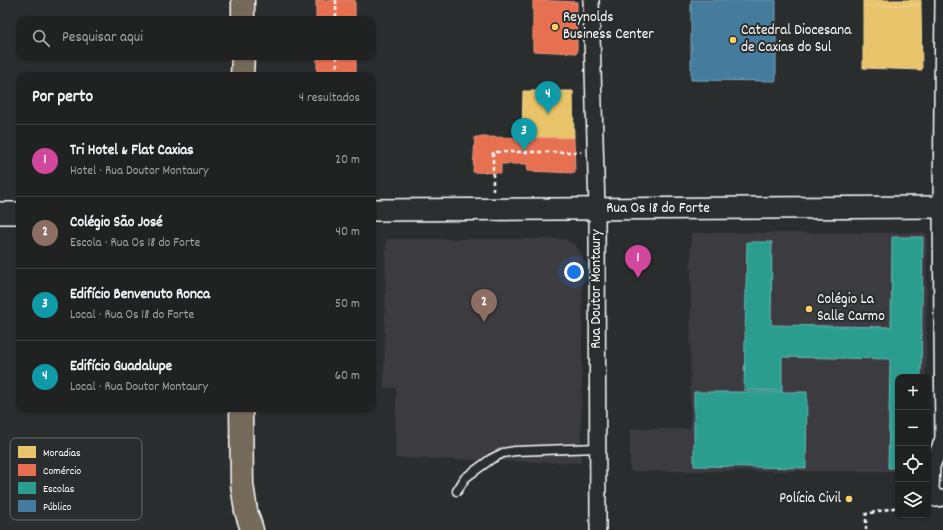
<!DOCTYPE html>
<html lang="pt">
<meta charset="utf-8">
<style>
body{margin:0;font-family:Dekko,sans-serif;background:#2d2f2f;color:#f1f3f6}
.controls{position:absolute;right:12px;bottom:12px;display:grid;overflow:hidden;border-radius:8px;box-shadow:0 1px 3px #0004}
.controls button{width:36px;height:36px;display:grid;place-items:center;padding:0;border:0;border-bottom:1px solid #3d3f40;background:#202222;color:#f1f3f6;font:20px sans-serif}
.you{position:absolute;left:574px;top:272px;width:14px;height:14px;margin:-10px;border:3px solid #fff;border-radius:50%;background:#1a73e8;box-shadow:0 0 0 6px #1a73e833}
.badge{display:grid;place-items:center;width:26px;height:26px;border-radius:50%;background:#d93025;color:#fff;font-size:13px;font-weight:700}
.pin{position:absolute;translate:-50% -33px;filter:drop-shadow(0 1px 2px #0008)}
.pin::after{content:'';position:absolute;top:21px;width:14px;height:12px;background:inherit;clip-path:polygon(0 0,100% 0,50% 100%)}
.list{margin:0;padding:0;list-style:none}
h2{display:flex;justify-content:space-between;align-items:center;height:52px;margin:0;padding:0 16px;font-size:17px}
h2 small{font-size:13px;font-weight:400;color:#a2a4a5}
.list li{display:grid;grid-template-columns:26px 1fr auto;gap:12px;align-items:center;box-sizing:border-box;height:72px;padding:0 16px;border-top:1px solid #3d3f40}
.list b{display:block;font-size:15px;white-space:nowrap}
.list p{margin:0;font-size:13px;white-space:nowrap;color:#a2a4a5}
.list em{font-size:13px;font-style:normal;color:#a2a4a5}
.icon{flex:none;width:22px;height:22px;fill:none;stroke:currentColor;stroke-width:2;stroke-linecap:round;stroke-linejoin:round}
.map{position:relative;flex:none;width:943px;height:530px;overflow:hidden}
.search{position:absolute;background:#202222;box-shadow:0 1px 3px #0004;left:16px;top:16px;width:360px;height:44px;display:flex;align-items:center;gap:10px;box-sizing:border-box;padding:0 14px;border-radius:12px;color:#a2a4a5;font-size:15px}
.panel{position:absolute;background:#202222;box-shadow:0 1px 3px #0004;left:16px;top:72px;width:360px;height:340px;border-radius:12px}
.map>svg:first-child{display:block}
.built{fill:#3b3a40}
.homes{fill:#e9c46a;stroke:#f0d697}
.shops{fill:#e76f51;stroke:#ee9a85}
.schools{fill:#2a9d8f;stroke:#6abab1}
.public{fill:#457b9d;stroke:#7da3ba}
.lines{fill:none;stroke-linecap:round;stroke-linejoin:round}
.lane-casing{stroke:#fff;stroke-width:11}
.street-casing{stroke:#fff;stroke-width:18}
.secondary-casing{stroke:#fff;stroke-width:24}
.primary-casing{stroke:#fff;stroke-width:25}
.path{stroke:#fff;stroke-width:2.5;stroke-dasharray:4 3;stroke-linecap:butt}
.lane{stroke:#2a2d2e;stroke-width:8}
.street{stroke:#2a2d2e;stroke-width:15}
.secondary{stroke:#2a2d2e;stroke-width:21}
.primary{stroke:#746a5a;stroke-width:22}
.poi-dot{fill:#ffd166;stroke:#2a2d2e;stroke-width:1.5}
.labels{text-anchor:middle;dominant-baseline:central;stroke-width:4;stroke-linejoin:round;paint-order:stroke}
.poi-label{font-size:15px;fill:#fff;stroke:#2a2d2e;text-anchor:start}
.street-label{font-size:15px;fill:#fff;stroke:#2a2d2e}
.key{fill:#2a2d2e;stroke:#6a6c6d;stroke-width:1}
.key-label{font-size:11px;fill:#fff}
</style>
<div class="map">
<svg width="943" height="530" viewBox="0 0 943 530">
<rect width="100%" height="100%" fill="#2a2d2e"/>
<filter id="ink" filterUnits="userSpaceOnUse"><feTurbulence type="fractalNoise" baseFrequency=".025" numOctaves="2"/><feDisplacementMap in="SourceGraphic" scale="8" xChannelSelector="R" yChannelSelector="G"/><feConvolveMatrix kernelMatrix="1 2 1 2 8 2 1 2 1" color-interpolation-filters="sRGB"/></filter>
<g filter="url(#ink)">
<g class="built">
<polygon points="691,233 927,233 926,377 898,377 898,471 630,471 630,429 690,429"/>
<polygon points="386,239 565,239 575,245 583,256 581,463 395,458 396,388 384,388"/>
</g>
<g class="homes">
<polygon points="863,0 921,0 921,5 863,6"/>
<polygon points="921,5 922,70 863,68 863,6"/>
<polygon points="523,91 573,91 574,138 522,137"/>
</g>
<g class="shops">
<rect x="316" y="0" width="39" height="20"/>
<polygon points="533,0 577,2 577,53 533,51"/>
<rect x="317" y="56" width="39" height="20"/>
<polygon points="475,137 574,138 575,173 528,171 527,164 501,164 501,173 473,172"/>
</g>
<g class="schools">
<polygon points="892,237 923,237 921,377 898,377 898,468 888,468 890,359 782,357 782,391 744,390 747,242 772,242 771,325 891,327"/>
<polygon points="694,392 807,392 806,468 694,466"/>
</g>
<polygon class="public" points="691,0 776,0 776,81 691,80"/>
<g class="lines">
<defs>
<polyline id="lane" points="457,491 465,478 491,459 503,453 515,451 597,448"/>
<g id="street">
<polyline points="591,0 597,209 598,530"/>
<polyline points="943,0 941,207 943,441"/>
<polyline points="943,439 932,466 931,490 936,499 943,498"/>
</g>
<g id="secondary">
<polyline points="372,210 943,207"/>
<polyline points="0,213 20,213"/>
</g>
<g id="primary">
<polyline points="243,20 243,0"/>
<polyline points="242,76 243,56"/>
<polyline points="241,408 242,484 246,511 252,530"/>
</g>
</defs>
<use href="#lane" class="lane-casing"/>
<use href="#street" class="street-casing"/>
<use href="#secondary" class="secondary-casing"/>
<use href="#primary" class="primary-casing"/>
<g class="path">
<polyline points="336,0 336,20"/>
<polyline points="337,56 337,76"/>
<polyline points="493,191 493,152 581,152"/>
<polyline points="866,530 866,514 898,507"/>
</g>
<use href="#lane" class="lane"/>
<use href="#street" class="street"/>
<use href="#secondary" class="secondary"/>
<use href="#primary" class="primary"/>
</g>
</g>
<g class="poi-dot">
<circle cx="555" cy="27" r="4"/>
<circle cx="733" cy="40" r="4"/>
<circle cx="809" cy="309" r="4"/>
<circle cx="849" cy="499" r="4"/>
</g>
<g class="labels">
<g class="poi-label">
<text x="563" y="18">Reynolds<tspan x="563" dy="17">Business Center</tspan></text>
<text x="741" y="31">Catedral Diocesana<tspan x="741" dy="17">de Caxias do Sul</tspan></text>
<text x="817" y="300">Colégio La<tspan x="817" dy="17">Salle Carmo</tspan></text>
<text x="841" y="499" text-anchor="end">Polícia Civil</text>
</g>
<g class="street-label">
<text x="658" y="209">Rua Os 18 do Forte</text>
<text transform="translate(597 289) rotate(-90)">Rua Doutor Montaury</text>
</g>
</g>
<rect x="10" y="438" width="132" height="82" rx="6" class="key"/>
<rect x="18" y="446" width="18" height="12" fill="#e9c46a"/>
<rect x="18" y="464" width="18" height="12" fill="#e76f51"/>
<rect x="18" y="482" width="18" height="12" fill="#2a9d8f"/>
<rect x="18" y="500" width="18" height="12" fill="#457b9d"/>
<g class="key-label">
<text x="43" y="456">Moradias</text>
<text x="43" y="474">Comércio</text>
<text x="43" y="492">Escolas</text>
<text x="43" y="510">Público</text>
</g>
</svg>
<div class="controls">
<button>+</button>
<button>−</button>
<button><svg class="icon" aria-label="locate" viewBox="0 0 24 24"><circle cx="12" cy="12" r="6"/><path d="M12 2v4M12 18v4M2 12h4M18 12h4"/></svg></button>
<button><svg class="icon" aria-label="layers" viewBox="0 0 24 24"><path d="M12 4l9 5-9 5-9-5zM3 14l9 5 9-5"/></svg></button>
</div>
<div class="you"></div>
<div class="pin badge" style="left:638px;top:278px;background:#d1479c">1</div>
<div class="pin badge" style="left:484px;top:322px;background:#8d6e63">2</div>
<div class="pin badge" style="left:524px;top:151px;background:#0f9aa8">3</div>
<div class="pin badge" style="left:548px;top:114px;background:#0f9aa8">4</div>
<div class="search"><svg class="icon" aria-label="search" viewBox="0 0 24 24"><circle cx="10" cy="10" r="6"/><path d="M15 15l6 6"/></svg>Pesquisar aqui</div>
<section class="panel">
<h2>Por perto<small>4 resultados</small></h2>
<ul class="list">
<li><span class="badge" style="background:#d1479c">1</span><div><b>Tri Hotel &amp; Flat Caxias</b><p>Hotel · Rua Doutor Montaury</p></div><em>20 m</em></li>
<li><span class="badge" style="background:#8d6e63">2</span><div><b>Colégio São José</b><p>Escola · Rua Os 18 do Forte</p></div><em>40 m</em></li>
<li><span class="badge" style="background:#0f9aa8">3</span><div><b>Edifício Benvenuto Ronca</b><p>Local · Rua Os 18 do Forte</p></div><em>50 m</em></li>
<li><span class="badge" style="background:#0f9aa8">4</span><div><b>Edifício Guadalupe</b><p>Local · Rua Doutor Montaury</p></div><em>60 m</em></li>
</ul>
</section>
</div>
